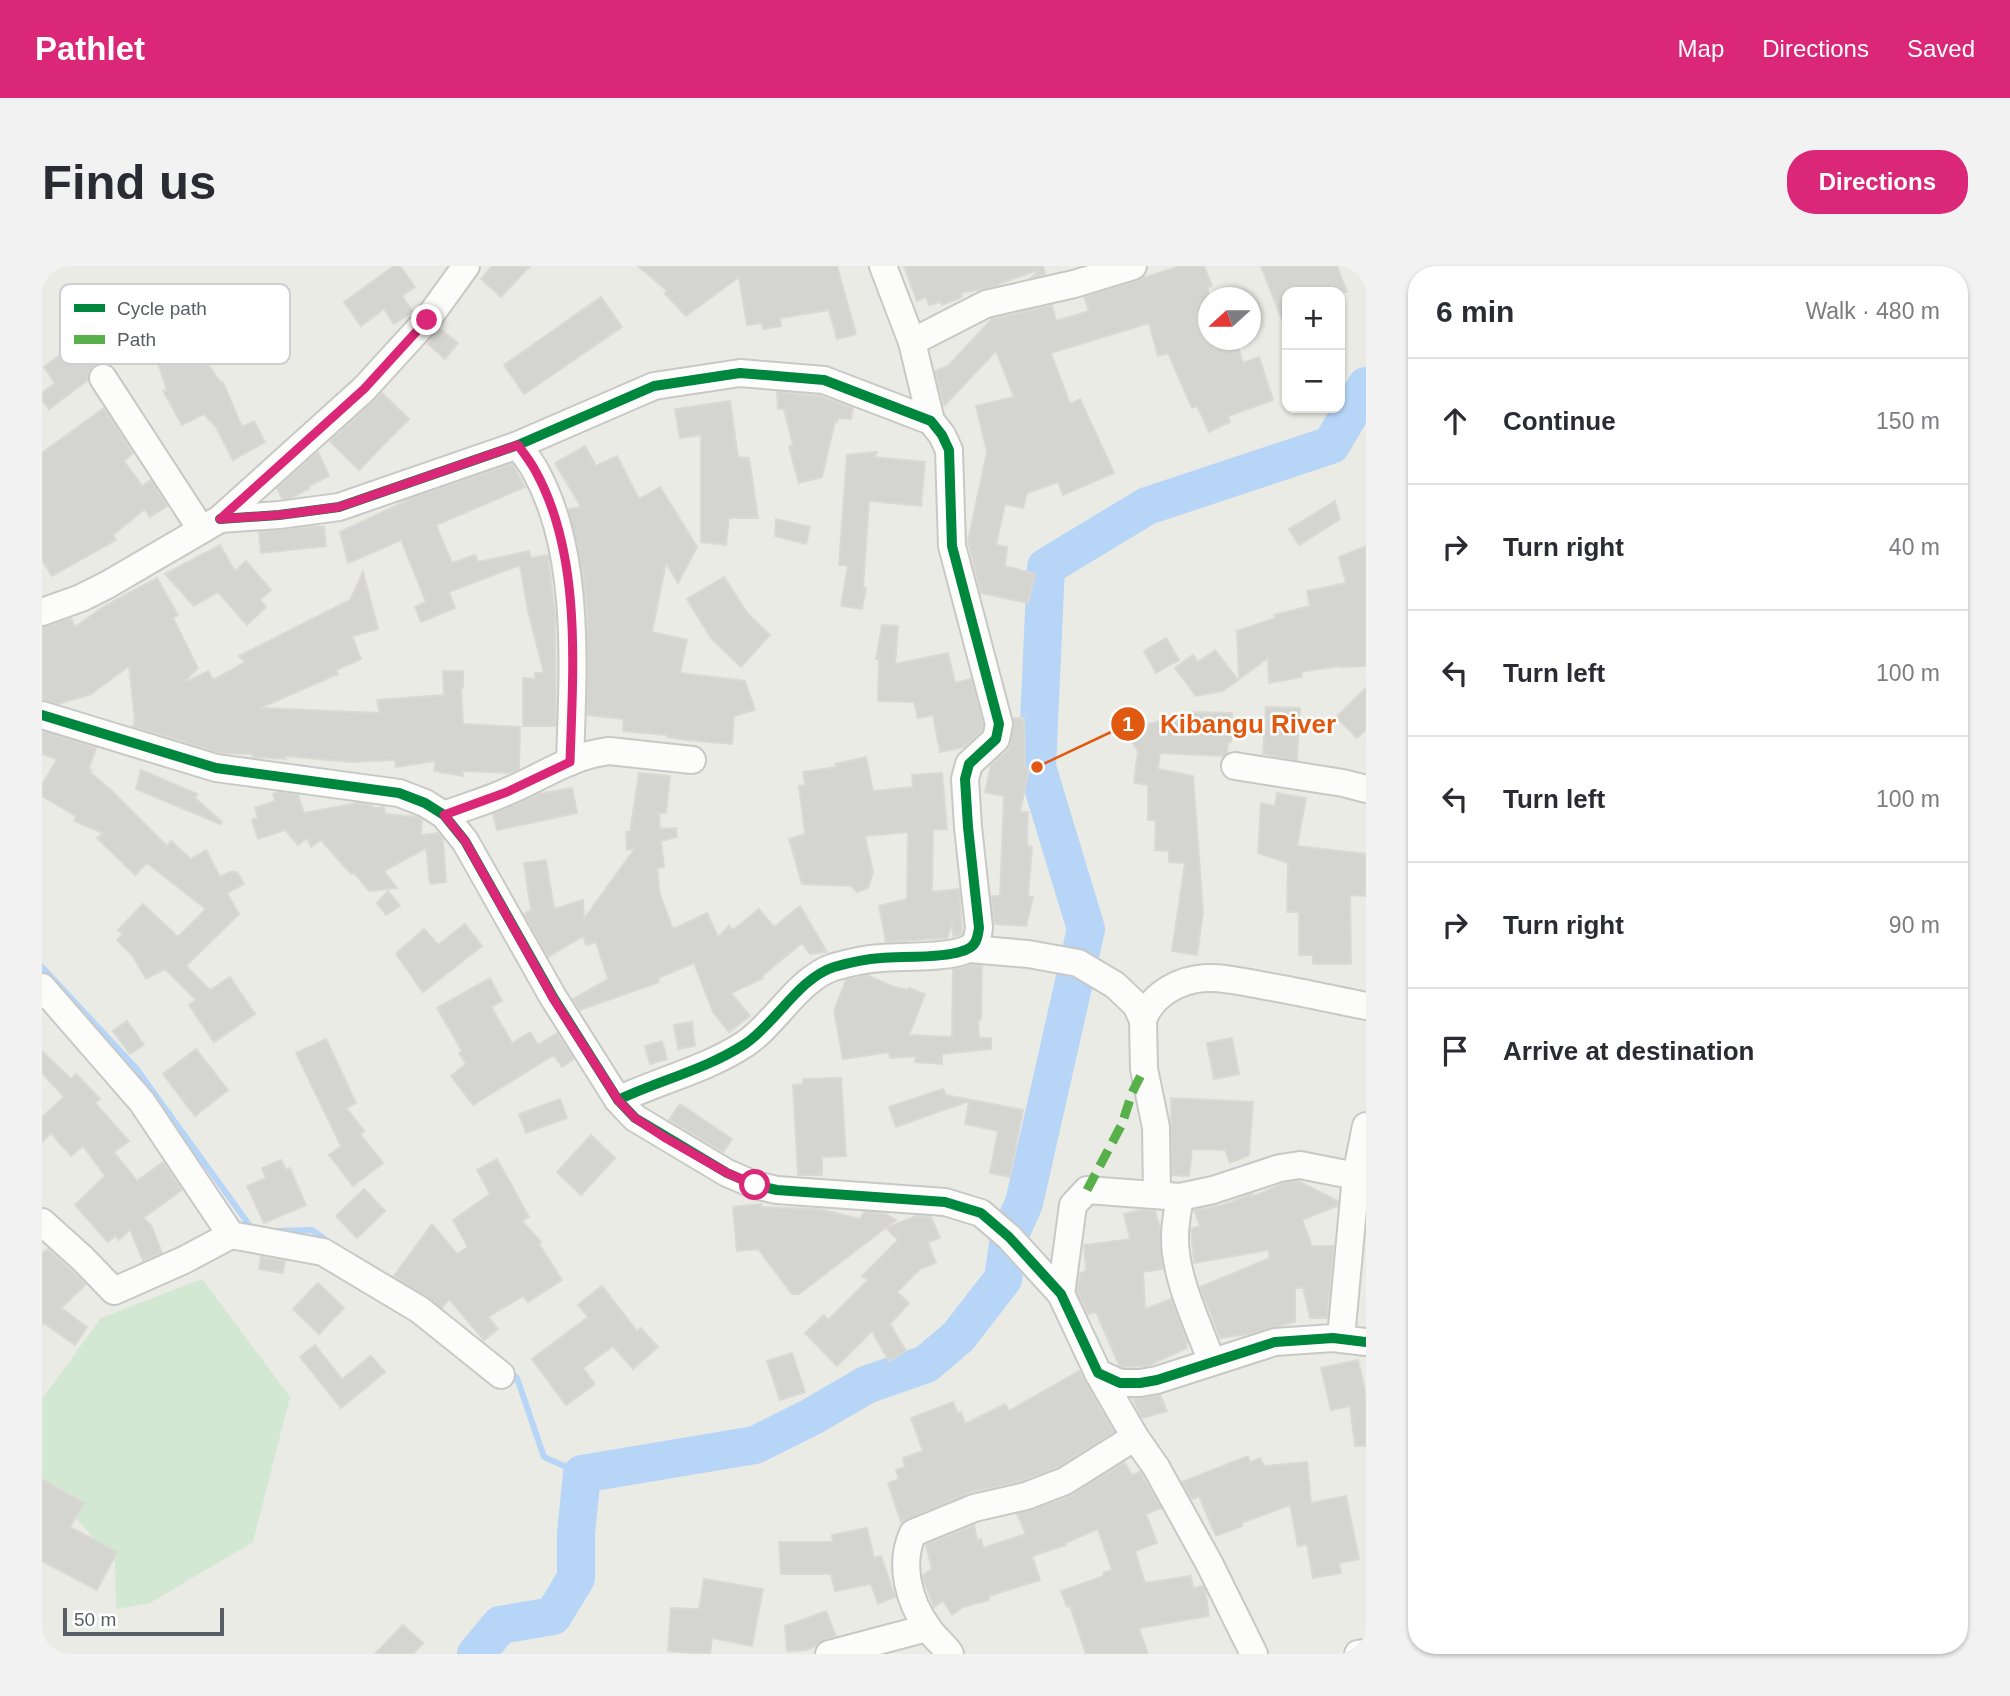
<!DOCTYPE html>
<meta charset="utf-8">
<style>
body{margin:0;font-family:Arial,sans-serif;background:#f2f2f3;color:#2b2b33}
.controls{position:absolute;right:21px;top:21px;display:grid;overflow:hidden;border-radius:14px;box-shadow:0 2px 5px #0004}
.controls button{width:63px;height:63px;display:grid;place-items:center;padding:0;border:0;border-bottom:2px solid #e1e1e2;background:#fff;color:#2b2b33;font:35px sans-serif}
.compass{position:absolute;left:1156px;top:21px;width:63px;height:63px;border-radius:50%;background:#fff;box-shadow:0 2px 5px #0004;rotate:249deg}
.scale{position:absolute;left:21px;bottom:18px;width:161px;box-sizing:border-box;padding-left:7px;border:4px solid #5a5d63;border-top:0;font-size:19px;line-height:24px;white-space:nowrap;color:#5a5d63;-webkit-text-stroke:5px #fff;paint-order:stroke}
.stop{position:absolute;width:21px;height:21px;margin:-16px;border:5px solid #db2777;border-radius:50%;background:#fff}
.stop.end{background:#db2777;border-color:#fff;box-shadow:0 2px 7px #0008}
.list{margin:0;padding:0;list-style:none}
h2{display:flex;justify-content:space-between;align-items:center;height:91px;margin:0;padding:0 28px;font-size:30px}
h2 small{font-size:23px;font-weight:400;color:#7c7c81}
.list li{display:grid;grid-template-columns:46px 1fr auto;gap:21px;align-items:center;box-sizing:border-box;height:126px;padding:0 28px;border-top:2px solid #e1e1e2}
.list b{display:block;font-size:26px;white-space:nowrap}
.list em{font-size:23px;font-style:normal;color:#7c7c81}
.icon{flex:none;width:38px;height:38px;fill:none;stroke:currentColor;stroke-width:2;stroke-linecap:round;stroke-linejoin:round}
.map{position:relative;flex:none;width:1324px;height:1388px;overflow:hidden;border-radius:28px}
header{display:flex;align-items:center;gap:42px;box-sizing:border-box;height:98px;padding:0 35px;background:#db2777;color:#fff}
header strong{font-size:33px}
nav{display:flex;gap:38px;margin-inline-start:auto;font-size:24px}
.intro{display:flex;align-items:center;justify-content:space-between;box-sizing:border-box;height:168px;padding:0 42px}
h1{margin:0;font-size:49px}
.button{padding:18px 32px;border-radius:28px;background:#db2777;color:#fff;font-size:24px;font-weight:700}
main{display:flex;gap:42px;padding:0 42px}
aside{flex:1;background:#fff;border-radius:28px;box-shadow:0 2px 5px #0004}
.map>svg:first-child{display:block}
.green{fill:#d2e8d2}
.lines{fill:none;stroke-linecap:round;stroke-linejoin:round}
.stream{stroke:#b7d5f7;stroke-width:6}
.river{stroke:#b7d5f7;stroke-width:38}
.building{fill:#d4d4d0;stroke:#dad9d4;stroke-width:2}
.minor-casing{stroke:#c7c9c7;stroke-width:30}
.minor{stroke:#fcfcfb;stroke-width:26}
.quiet{stroke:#58b04a;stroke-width:9;stroke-dasharray:18 9;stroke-linecap:butt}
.cycleway-casing{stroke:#fff;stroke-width:15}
.cycleway{stroke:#00873e;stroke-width:10}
.route{stroke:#db2777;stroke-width:9}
.key{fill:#fff;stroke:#ceced0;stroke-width:2}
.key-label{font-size:19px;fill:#5a5d63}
.leader{fill:none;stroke:#e15910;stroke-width:2.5}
.callout-dot{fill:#e15910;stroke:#fff;stroke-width:2.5}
.mark-label{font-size:21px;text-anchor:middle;font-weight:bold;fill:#fff}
.callout-label{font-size:26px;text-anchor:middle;font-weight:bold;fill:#e15910;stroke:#fff;stroke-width:5;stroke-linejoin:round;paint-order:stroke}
</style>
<header>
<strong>Pathlet</strong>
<nav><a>Map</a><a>Directions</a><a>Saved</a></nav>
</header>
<div class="intro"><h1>Find us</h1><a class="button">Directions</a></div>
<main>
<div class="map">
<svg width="1324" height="1388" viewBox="0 0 1324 1388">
<rect width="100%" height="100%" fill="#ebebe5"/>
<polygon class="green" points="160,1013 248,1131 211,1276 108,1337 74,1343 73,1296 7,1222 0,1210 0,1133 59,1052"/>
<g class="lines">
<g class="stream">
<polyline points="0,701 94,802 208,960 212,962"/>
<polyline points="233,965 270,964 288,977"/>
<polyline points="467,1106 475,1112 502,1191 540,1208"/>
</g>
<polyline class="river" points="434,1388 458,1359 511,1350 534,1312 534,1267 540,1208 713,1179 769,1151 824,1119 884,1098 916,1071 961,1013 967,971 982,937 1044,663 995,501 1004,301 1105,240 1289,179 1324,120"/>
</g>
<g class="building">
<polygon points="352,0 358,0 373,21 360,30 371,46 352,58 342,43 319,60 302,36"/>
<polygon points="450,0 488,0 459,31 439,13"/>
<polygon points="596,0 795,0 814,68 795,73 787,44 738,52 739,60 721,63 720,57 705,59 697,11 644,50 623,28 625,25"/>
<polygon points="862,0 1001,0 1003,8 989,12 998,3 949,21 919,27 920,31 900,39 898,36 887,39 884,31 875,35"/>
<polygon points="1138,0 1162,0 1170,20 1166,21 1166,74 1194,74 1201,97 1217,91 1231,134 1186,150 1188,156 1167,166 1155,140 1150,142 1126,87 1116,90 1107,57 1009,87 1028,138 1038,133 1072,207 1021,229 1016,216 985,227 981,242 963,238 954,279 965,281 963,300 993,308 986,337 939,327 926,275 945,186 934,140 972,131 954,85 902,140 893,105 906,100 950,53 1010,39 1014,55 1047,45 1042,31"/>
<polygon points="1219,0 1295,0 1305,26 1245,26 1244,64"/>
<polygon points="559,31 580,61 482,128 462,99"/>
<polygon points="198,32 213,64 160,89 179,117 181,116 200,161 212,155 223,176 191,194 174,161 162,148 140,159 121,125 125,124 99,47 126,38 132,57 165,42 167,47"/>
<polygon points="50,52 75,93 67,98 60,96 52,99 47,105 46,114 7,143 0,134 0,127 13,117 2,101 30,80 23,68"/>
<polygon points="398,63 416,77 403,93 386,78"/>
<polygon points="735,126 778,130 811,142 809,153 796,152 795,156 793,155 780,211 757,217 747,181 751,179 742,143 736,143"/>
<polygon points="340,127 367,153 317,204 288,175"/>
<polygon points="688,135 696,191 707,192 716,252 687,252 684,279 659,276 659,169 638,172 633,143"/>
<polygon points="62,142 91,187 82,195 100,220 109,214 125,240 108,251 103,243 71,269 74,274 10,310 0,294 0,187"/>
<polygon points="543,180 554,200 575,190 597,233 618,221 655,281 636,317 624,297 610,366 645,374 638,407 703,415 713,444 692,450 690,478 645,474 625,471 625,469 581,465 582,453 545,449 545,346 541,307 526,243 539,241 513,197"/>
<polygon points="276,186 287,210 267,220 268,222 249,232 240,233 235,222"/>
<polygon points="835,186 832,191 883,196 879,240 827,235 821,321 824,322 820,343 799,340 806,299 797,299 805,189"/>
<polygon points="470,198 483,221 394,259 410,297 433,289 436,296 487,285 489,292 506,289 513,348 514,460 481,460 481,412 493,413 493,407 502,407 486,345 478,299 407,326 413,342 379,356 373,341 384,336 359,274 306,297 298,266 370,232"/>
<polygon points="1293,235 1298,253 1257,279 1247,263"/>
<polygon points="734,253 768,261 764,278 733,270"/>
<polygon points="272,260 282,261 284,280 219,287 217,266"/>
<polygon points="178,279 193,305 204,295 229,324 218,334 224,341 205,359 176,326 152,340 123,308"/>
<polygon points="1324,280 1324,400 1298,401 1297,400 1259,406 1260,411 1227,417 1226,392 1197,413 1195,365 1233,352 1232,349 1268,340 1265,325 1304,317 1297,291"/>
<polygon points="321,306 336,363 310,370 319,393 294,404 296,408 218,442 338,447 335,434 402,429 401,405 421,405 421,422 419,422 421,458 478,461 477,503 468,507 421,505 421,510 392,505 393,495 354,501 353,494 309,496 243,490 244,493 211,491 211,488 177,487 91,460 93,455 87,400 49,428 16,438 0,434 0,361 29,352 33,361 64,339 115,312 136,349 131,352 156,402 143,415 144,416 166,405 171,414 203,396 197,390 308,334"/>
<polygon points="682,311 706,348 728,369 699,401 669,372 645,333"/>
<polygon points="840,359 856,360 853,398 906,387 913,417 929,413 941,458 940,465 922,481 898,486 891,449 876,452 872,436 836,435 837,393 834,393"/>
<polygon points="1124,372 1137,394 1114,407 1102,385"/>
<polygon points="1173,384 1196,414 1181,425 1154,430 1133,402 1151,389 1156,396"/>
<polygon points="1324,422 1324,464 1315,472 1294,451"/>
<polygon points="1224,441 1258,442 1255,494 1221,488"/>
<polygon points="1153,446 1190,447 1189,476 1186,476 1185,487 1181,490 1118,487 1116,503 1151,510 1161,646 1155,689 1130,685 1143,597 1127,596 1127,585 1113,584 1114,554 1106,554 1106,519 1092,517 1096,485 1087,472 1097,466 1095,461"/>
<polygon points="972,452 982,452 983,501 987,503 978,546 986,546 985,580 990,581 986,631 991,631 984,660 952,658 949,630 958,630 962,530 943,526 949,499 965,485 969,477"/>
<polygon points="0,465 54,482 47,502 50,505 44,503 70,525 125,580 129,575 149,593 164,584 178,611 188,606 195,606 202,618 185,627 197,648 144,700 168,724 188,711 213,748 172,776 147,739 154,734 123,703 104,713 90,689 75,674 81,668 76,664 101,638 136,671 164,643 105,597 93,609 55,572 61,567 32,555 34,550 0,530 0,519 15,493 0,488"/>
<polygon points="824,491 831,525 871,521 870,509 900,507 905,563 891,564 890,626 917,623 920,668 911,671 911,656 905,672 844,676 837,640 865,633 866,566 823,570 831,606 826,622 815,626 809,620 760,618 747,573 763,568 757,520 763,519 761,506 794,501 793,498"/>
<polygon points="99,504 155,528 153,532 180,556 178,558 94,523"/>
<polygon points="597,507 628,510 624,547 617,547 618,563 634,562 635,571 619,575 622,601 615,602 618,629 631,663 665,647 676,671 687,660 691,664 717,643 732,661 758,640 785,686 768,688 760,677 720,710 721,712 689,727 708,750 687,766 671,746 652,697 616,712 617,716 538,744 531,733 566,713 554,676 544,679 541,670 506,691 482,648 489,644 482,597 504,594 512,643 541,634 542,653 593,582 585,584 584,566 588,566"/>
<polygon points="530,522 535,547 455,564 451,548 497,528"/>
<polygon points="236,526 256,529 262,547 315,537 330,539 331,542 342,541 343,548 376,551 380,554 379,569 397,567 401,573 404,616 388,618 384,582 342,605 355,622 327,625 312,607 309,608 279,574 269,581 265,572 256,579 243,564 216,573 210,554 216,552 213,542 233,535 231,528"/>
<polygon points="1235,527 1264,532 1255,580 1324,588 1324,630 1308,629 1309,698 1271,698 1271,689 1257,689 1257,646 1245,646 1246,597 1216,587 1219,537 1233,540"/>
<polygon points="346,625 358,640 344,649 335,637"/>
<polygon points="423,658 440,680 381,726 354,688 382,663 396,679"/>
<polygon points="929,699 940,700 939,754 936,754 937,772 949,772 949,783 900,788 900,798 873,796 874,790 848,792 847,786 801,793 792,745 804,714 825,709 850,720 865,724 867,722 883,728 867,769 910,771 911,703"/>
<polygon points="448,712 460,735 449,741 470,777 488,766 496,779 515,767 532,793 520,801 512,789 431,839 409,810 424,798 417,787 420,785 395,742"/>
<polygon points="85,755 102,779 88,788 71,765"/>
<polygon points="650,756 653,780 636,783 632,759"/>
<polygon points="1190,772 1197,808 1172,813 1165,777"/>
<polygon points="284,773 314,837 304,842 322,865 318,868 341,897 311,920 287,889 299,880 254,787"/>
<polygon points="620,775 625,793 608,798 603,780"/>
<polygon points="154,783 186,824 153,850 121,808"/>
<polygon points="0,785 29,813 34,808 58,833 53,837 87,875 72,886 95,915 121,896 140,924 101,952 109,959 120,987 101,995 88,963 77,974 73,970 66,976 33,939 63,910 41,880 29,890 9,867 0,876 0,851 22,831 0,807"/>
<polygon points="799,812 804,890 780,891 780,909 756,909 751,819 761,818 761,813"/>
<polygon points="901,823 904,829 981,844 968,911 948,907 956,865 923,858 927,835 854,861 847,841"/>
<polygon points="1129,832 1211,836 1207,889 1188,897 1183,884 1150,883 1147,910 1130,909"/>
<polygon points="518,833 525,852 484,867 477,848"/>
<polygon points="638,838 690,873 681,886 627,854"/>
<polygon points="549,869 573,892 539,929 515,906"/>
<polygon points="455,893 487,951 480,955 499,976 497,978 520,1014 486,1036 481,1030 446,1051 456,1063 442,1074 407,1033 400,1042 352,1010 390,958 415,988 426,981 411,954 448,928 435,904"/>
<polygon points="239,894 244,904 248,902 264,939 222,957 205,920 224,912 220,902"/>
<polygon points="1256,915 1296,935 1295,940 1260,954 1270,980 1292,980 1285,1052 1268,1052 1261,1022 1253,1022 1253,1056 1207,1068 1178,1072 1158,1021 1228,992 1226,984 1152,997 1149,963 1158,960 1152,944 1181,939 1210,928 1210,931 1242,917"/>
<polygon points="322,923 343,945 315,972 294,950"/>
<polygon points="719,938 719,941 777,943 818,953 822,946 844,948 854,954 757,1028 750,1028 716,983 695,985 691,941"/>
<polygon points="1098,944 1113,945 1118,962 1121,1003 1101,1006 1103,1043 1129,1033 1146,1077 1144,1078 1145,1082 1106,1100 1081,1101 1077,1099 1054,1046 1046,1048 1035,1026 1038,1007 1044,1005 1042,979 1088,973 1082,948"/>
<polygon points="874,950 889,951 898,972 886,976 894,997 878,1003 855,1026 867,1037 848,1058 864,1085 847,1095 830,1065 795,1100 763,1067 782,1049 786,1054 826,1014 820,1010 856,974 844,962"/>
<polygon points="6,983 44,1018 19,1042 45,1061 33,1079 2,1057 0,1059 0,987"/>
<polygon points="219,991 243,995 241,1007 217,1003"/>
<polygon points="276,1017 302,1042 277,1068 251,1043"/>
<polygon points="560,1020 595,1065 599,1062 616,1081 591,1103 571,1080 541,1102 553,1118 524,1139 490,1093 546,1051 536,1039"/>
<polygon points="273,1079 300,1113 329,1090 343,1106 299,1142 258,1091"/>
<polygon points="750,1087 763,1126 738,1134 725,1095"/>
<polygon points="1316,1094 1324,1129 1324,1180 1313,1180 1308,1140 1289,1144 1279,1102"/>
<polygon points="1037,1105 1072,1166 1016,1201 979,1215 926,1227 859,1256 846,1217 857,1213 854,1204 863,1201 861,1192 881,1185 869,1152 911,1136 916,1148 919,1146 923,1158 963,1138 967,1145"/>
<polygon points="1118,1129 1125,1145 1100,1152 1091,1133"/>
<polygon points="1206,1190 1208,1196 1218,1192 1222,1200 1265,1196 1269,1237 1304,1230 1317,1293 1297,1297 1299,1307 1271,1312 1265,1278 1256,1280 1248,1239 1199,1257 1200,1260 1174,1270 1157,1230 1151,1233 1149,1231 1140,1216"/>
<polygon points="1082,1196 1090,1209 1098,1206 1119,1242 1104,1248 1115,1277 1093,1285 1103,1317 1149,1310 1151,1322 1161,1320 1163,1324 1167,1350 1097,1362 1106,1388 1044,1388 1028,1340 1025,1341 1019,1325 1062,1310 1061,1307 1070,1304 1056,1263 1023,1277 1024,1279 990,1290 998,1314 947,1330 947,1334 921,1341 910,1349 901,1335 892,1341 881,1313 881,1309 890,1303 884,1279 932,1259 935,1274 939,1273 941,1282 984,1268 975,1248 1029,1230"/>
<polygon points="0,1213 42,1237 28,1261 75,1286 55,1324 0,1295"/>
<polygon points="825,1262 832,1292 839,1290 853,1331 836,1338 829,1318 793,1325 789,1308 739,1308 737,1276 791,1276 790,1269"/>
<polygon points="662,1313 721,1323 710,1380 670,1372 668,1388 626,1385 629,1342 657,1343"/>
<polygon points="784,1345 794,1370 782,1373 774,1380 764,1384 745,1385 743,1360"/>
<polygon points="361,1359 381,1377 371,1388 333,1388"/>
</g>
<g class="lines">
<defs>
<g id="minor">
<polyline points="841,0 870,76"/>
<polyline points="61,112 159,263"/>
<polyline points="889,155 870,76 944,38 1032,18 1091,0"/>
<path d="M476,179c6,9 13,17 18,27 45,82 37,198 34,290"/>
<path d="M178,253l59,-4 60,-8 179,-62 136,-59 86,-13 84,7 107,41 11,14 7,15 3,96 47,178 -3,15 -27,25 -4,15 3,48 11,101c-1,7 -2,15 -8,19 -16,12 -69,9 -90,11 -16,1 -33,5 -47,9 -35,11 -59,57 -89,77 -40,26 -85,36 -127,56"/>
<polyline points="0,346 39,332 65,319 178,253 322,123 385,54 424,0"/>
<polyline points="0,449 174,502 357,527 383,537 402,549 423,575 511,731 576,834 593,852 685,907 713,919 735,924 903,936 939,947 967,971 1019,1028 1056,1107 1078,1117 1098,1117 1115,1114 1233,1076 1291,1072 1324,1076"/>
<polyline points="1193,500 1301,517 1324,523"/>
<path d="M402,549c21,-8 42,-14 62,-23 34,-14 66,-37 103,-41l83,9"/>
<polyline points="928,683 986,688 1036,697 1073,719 1094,739 1101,754 1102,803 1114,861 1115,929"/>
<polyline points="0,721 100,836 189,969 281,986 378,1044 459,1109"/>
<path d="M1101,754c9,-26 37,-41 64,-42 17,-1 36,4 53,7 36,6 71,14 106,21"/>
<path d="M1138,931c-2,13 -5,26 -5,39 -1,40 23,89 37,126"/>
<polyline points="0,956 41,993 72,1025 142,994 189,969"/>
<polyline points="1019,1028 1031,939 1045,924 1138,931 1171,924 1238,902 1258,899 1314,910"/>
<polyline points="1299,1072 1314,910 1324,860"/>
<polyline points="1056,1107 1093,1171 1114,1201 1167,1297 1212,1388"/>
<polyline points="787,1388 885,1362"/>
<path d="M908,1388c-6,-10 -16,-16 -22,-26 -20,-27 -29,-65 -15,-95l61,-25 52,-12 39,-15 70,-44"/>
<polyline points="1316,1388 1324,1387"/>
</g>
</defs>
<use href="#minor" class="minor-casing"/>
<use href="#minor" class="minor"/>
<polyline class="quiet" points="1045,924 1080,858 1090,827 1102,803"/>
<defs>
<g id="cycleway">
<path d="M178,253l59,-4 60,-8 179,-62 136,-59 86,-13 84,7 107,41 11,14 7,15 3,96 47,178 -3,15 -27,25 -4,15 3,48 11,101c-1,7 -2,15 -8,19 -16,12 -69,9 -90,11 -16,1 -33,5 -47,9 -35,11 -59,57 -89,77 -40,26 -85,36 -127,56"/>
<polyline points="0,449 174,502 357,527 383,537 402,549 423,575 511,731 576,834 593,852 685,907 713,919 735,924 903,936 939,947 967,971 1019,1028 1056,1107 1078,1117 1098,1117 1115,1114 1233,1076 1291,1072 1324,1076"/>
</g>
</defs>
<use href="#cycleway" class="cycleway-casing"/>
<use href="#cycleway" class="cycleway"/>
</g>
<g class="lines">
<path class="route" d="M385,54l-63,69 -144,130 59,-4 60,-8 179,-62c6,9 13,17 18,27 46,84 37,197 34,290l-63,30 -63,23 21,26 88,157 65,102 17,18 29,19 63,36 28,12"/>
</g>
<rect x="18" y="18" width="230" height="80" rx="10" class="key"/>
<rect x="32" y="38" width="31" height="8" fill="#00873e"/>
<rect x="32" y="69" width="31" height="9" fill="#58b04a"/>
<g class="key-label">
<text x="75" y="49">Cycle path</text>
<text x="75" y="80">Path</text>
</g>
<path class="leader" d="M995 501L1086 458"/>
<g class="callout-dot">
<circle cx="995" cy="501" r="7"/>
<circle cx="1086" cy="458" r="18"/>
</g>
<g class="mark-label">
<text x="1086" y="465">1</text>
</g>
<g class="callout-label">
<text x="1206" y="467">Kibangu River</text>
</g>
</svg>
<div class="controls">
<button>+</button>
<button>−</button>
</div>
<svg class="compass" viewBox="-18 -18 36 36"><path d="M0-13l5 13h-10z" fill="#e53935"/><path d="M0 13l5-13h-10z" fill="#7c7c81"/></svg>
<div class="scale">50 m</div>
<div class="stop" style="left:713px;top:919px"></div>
<div class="stop end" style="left:385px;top:54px"></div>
</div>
<aside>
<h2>6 min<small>Walk · 480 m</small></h2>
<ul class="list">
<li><svg class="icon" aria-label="ahead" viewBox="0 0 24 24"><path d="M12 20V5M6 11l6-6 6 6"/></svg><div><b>Continue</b></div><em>150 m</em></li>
<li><svg class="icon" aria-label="right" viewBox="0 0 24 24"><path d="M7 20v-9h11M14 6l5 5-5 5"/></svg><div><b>Turn right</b></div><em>40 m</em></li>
<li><svg class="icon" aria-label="left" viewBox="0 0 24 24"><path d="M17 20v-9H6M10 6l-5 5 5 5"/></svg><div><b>Turn left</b></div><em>100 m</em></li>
<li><svg class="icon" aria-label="left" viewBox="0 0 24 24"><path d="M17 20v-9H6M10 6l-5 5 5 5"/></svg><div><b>Turn left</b></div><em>100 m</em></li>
<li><svg class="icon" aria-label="right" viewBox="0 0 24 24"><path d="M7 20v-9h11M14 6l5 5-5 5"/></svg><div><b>Turn right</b></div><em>90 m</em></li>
<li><svg class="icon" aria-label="arrive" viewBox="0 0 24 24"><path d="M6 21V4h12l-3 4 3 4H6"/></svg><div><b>Arrive at destination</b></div></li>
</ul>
</aside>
</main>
